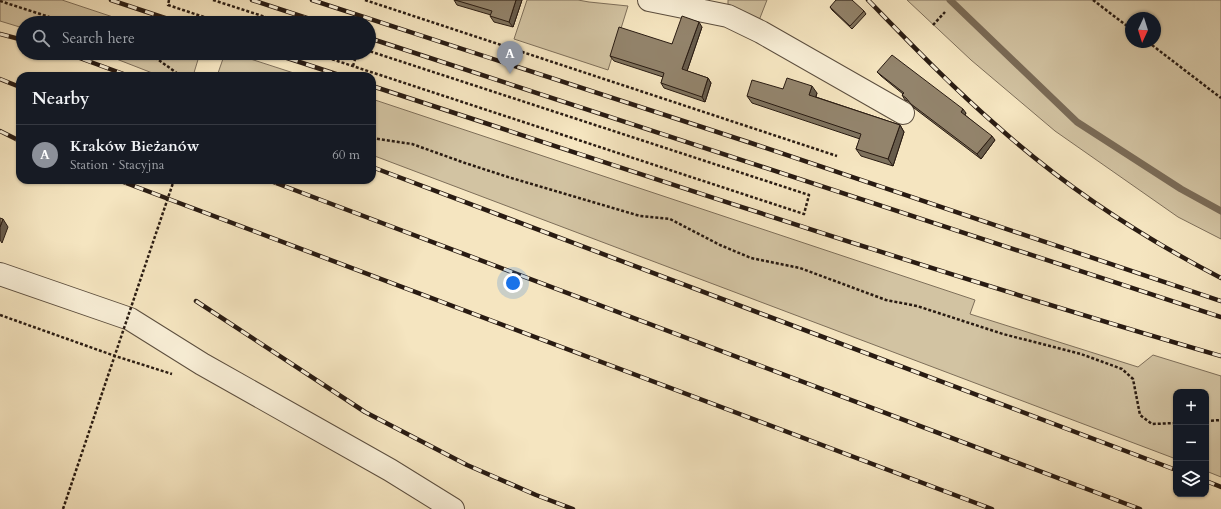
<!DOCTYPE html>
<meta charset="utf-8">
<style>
body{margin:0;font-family:Cardo,serif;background:#242831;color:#f1f3f6}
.controls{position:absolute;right:12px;bottom:12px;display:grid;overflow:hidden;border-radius:8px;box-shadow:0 1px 3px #0004}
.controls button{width:36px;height:36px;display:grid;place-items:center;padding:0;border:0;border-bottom:1px solid #363941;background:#171b24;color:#f1f3f6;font:20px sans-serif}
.compass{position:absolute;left:1125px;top:12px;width:36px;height:36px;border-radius:50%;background:#171b24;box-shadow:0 1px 3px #0004;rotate:184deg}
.you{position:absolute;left:513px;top:283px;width:14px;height:14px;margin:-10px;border:3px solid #fff;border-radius:50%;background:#1a73e8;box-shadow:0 0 0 6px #1a73e833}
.badge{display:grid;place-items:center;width:26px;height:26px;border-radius:50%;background:#8c9099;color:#fff;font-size:13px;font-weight:700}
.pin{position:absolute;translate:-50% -33px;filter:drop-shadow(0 1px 2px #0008)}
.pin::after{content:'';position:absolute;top:21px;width:14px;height:12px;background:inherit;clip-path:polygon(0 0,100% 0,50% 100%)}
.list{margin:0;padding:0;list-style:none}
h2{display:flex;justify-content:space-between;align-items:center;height:52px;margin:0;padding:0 16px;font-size:17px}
h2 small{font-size:13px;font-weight:400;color:#9ea1a6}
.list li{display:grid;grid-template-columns:26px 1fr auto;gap:12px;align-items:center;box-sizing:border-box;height:60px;padding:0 16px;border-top:1px solid #363941}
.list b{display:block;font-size:15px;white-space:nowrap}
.list p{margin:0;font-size:13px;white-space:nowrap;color:#9ea1a6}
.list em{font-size:13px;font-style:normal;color:#9ea1a6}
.icon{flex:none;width:22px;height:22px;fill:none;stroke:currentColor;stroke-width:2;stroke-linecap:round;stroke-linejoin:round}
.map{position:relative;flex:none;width:1221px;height:509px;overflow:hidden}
.search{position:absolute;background:#171b24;box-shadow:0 1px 3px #0004;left:16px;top:16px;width:360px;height:44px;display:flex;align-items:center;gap:10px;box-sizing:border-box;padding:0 14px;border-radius:22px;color:#9ea1a6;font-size:15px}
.panel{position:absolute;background:#171b24;box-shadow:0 1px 3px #0004;left:16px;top:72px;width:360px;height:112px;border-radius:12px}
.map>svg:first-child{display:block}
.green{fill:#d2c3a2;stroke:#7e6f5a;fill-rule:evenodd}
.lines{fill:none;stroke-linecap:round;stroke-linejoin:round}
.stream{stroke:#7a6b57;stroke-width:7}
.minor-casing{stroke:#5c4e3e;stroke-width:24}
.path{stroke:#291b12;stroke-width:2.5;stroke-dasharray:3 2;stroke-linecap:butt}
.minor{stroke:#f8eed6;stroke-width:22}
.rail-casing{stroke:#291b12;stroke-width:4.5}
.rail{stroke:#f8eed6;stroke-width:3;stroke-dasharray:9;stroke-linecap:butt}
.path-bridge{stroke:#291b12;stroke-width:2.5;stroke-dasharray:3 2;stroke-linecap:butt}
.wall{fill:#7e725d;stroke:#291b12}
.shaded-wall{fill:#675c4c;stroke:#291b12}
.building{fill:#93846c;stroke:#291b12}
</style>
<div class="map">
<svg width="1221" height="509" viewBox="0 0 1221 509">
<rect width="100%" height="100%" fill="#f5e5c0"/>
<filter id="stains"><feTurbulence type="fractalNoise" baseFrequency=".005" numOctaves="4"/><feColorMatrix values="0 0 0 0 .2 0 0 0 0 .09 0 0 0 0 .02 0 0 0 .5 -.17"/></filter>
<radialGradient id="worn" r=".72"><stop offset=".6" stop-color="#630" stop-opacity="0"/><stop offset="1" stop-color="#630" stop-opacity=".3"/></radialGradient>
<g class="green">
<polygon points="0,0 62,0 131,23 23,23 23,28 0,21"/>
<polygon points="527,0 578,0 589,2 628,6 608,70 514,39"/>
<polygon points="728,0 767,0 758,23 728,8"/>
<path d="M907,0h314v239l-43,-22 -123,-86 -84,-71zM1131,18h24v24h-24z"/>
<polygon points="101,53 200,53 193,76 160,76"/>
<polygon points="225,53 232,53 303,76 217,76"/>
<polygon points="372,99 975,300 970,314 1138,367 1153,355 1221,376 1221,477 1206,471 1206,392 1176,392 1176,459 372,155"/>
</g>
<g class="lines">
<polyline class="stream" points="950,0 1077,122 1181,189 1221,211"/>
<defs>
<g id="minor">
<polyline points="649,0 728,16 761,32 903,113"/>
<polyline points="0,274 130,319 202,364 390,470 453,509"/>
</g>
</defs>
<use href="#minor" class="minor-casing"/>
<g class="path">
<polyline points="169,0 168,5 222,23"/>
<polyline points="213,0 284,23"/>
<polyline points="365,0 837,156"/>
<polyline points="1093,0 1131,29"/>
<polyline points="0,1 68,23"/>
<polyline points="933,25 945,12"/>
<polyline points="1148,42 1221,98"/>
<polyline points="146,53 153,56 181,76"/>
<polyline points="313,53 804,214 809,195 369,51"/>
<polyline points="344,53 356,57"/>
<polyline points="353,66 357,53"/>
<polyline points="299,76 300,74"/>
<polyline points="372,138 412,144 465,163 508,177 640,216 670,219 720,245 751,258 800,268 886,300 917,306 1003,334 1081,354 1122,369 1133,379 1140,415 1152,424 1176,423"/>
<polyline points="0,315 115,356 172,374"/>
<polyline points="1206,421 1221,420"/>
</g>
<use href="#minor" class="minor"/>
<defs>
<g id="rail">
<polyline points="111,0 180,23"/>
<polyline points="252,0 322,23"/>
<polyline points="312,0 751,143 1221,301"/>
<path d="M868,0c41,42 83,86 128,125 68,61 144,111 225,153"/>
<polyline points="0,34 23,40"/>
<polyline points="369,38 1221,317"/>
<polyline points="66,53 129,76"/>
<polyline points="272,53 342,76"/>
<polyline points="0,79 20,87"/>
<path d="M372,86c282,92 564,187 849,270"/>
<polyline points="0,131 20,141"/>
<polyline points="372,167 1176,470"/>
<polyline points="118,180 992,509"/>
<polyline points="268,180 1140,509"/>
<polyline points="196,301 365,412 467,465 536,495 573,509"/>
<polyline points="1206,481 1221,487"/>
</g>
</defs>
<use href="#rail" class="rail-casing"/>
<use href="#rail" class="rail"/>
<polyline class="path-bridge" points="63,509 174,180"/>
</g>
<g class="wall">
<polygon points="454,0 522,0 513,27 494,22 490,16 491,15 457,5"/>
<polygon points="830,7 864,11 866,14 852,29 832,10"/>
<polygon points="702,27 687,71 708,78 711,83 705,102 664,88 661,83 663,77 614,61 610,56 672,44"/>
<polygon points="877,72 966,113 965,115 995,140 981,159 914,108 910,102 905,100 902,95 903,94 881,76"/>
<polygon points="783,89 817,93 816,97 900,125 904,132 893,166 861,156 856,149 860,139 752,103 747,96"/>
</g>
<g class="shaded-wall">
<polygon points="516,0 522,0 513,27 509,22"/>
<polygon points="699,22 702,27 686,74 682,69"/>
<polygon points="708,78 711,83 705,102 702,97"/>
<polygon points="812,86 817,93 814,102 809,95"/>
<polygon points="963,109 966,113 964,116 961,112"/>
<polygon points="900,125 904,132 893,166 888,159"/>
<polygon points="992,136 995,140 981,159 977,154"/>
<polygon points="3,219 8,227 2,243 0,240 0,227"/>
</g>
<g class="building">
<polygon points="455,0 516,0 509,22 490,16 492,11"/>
<polygon points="836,0 852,0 864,11 850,26 830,7"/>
<polygon points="682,16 699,22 682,69 708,78 702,97 661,83 664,73 610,56 619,27 672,44"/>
<polygon points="892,55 963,109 961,112 992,136 977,154 911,104 906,98 902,95 904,93 877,72"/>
<polygon points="787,78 812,86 809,95 900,125 888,159 856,149 861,134 747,96 752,80 783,89"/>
<polygon points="0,218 3,219 0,227"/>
</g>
<rect width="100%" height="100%" filter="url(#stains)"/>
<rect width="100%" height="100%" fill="url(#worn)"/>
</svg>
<div class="controls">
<button>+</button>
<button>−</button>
<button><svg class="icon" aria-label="layers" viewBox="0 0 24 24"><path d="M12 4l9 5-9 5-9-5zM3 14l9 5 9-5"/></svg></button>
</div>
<svg class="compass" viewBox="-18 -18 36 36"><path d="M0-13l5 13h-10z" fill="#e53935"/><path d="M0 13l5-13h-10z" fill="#9ea1a6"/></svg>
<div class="you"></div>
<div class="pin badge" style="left:510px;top:74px">A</div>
<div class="search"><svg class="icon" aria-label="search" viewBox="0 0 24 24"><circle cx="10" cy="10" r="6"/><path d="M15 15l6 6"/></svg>Search here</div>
<section class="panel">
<h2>Nearby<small></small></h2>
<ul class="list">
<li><span class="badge">A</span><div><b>Kraków Bieżanów</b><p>Station · Stacyjna</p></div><em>60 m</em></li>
</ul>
</section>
</div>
